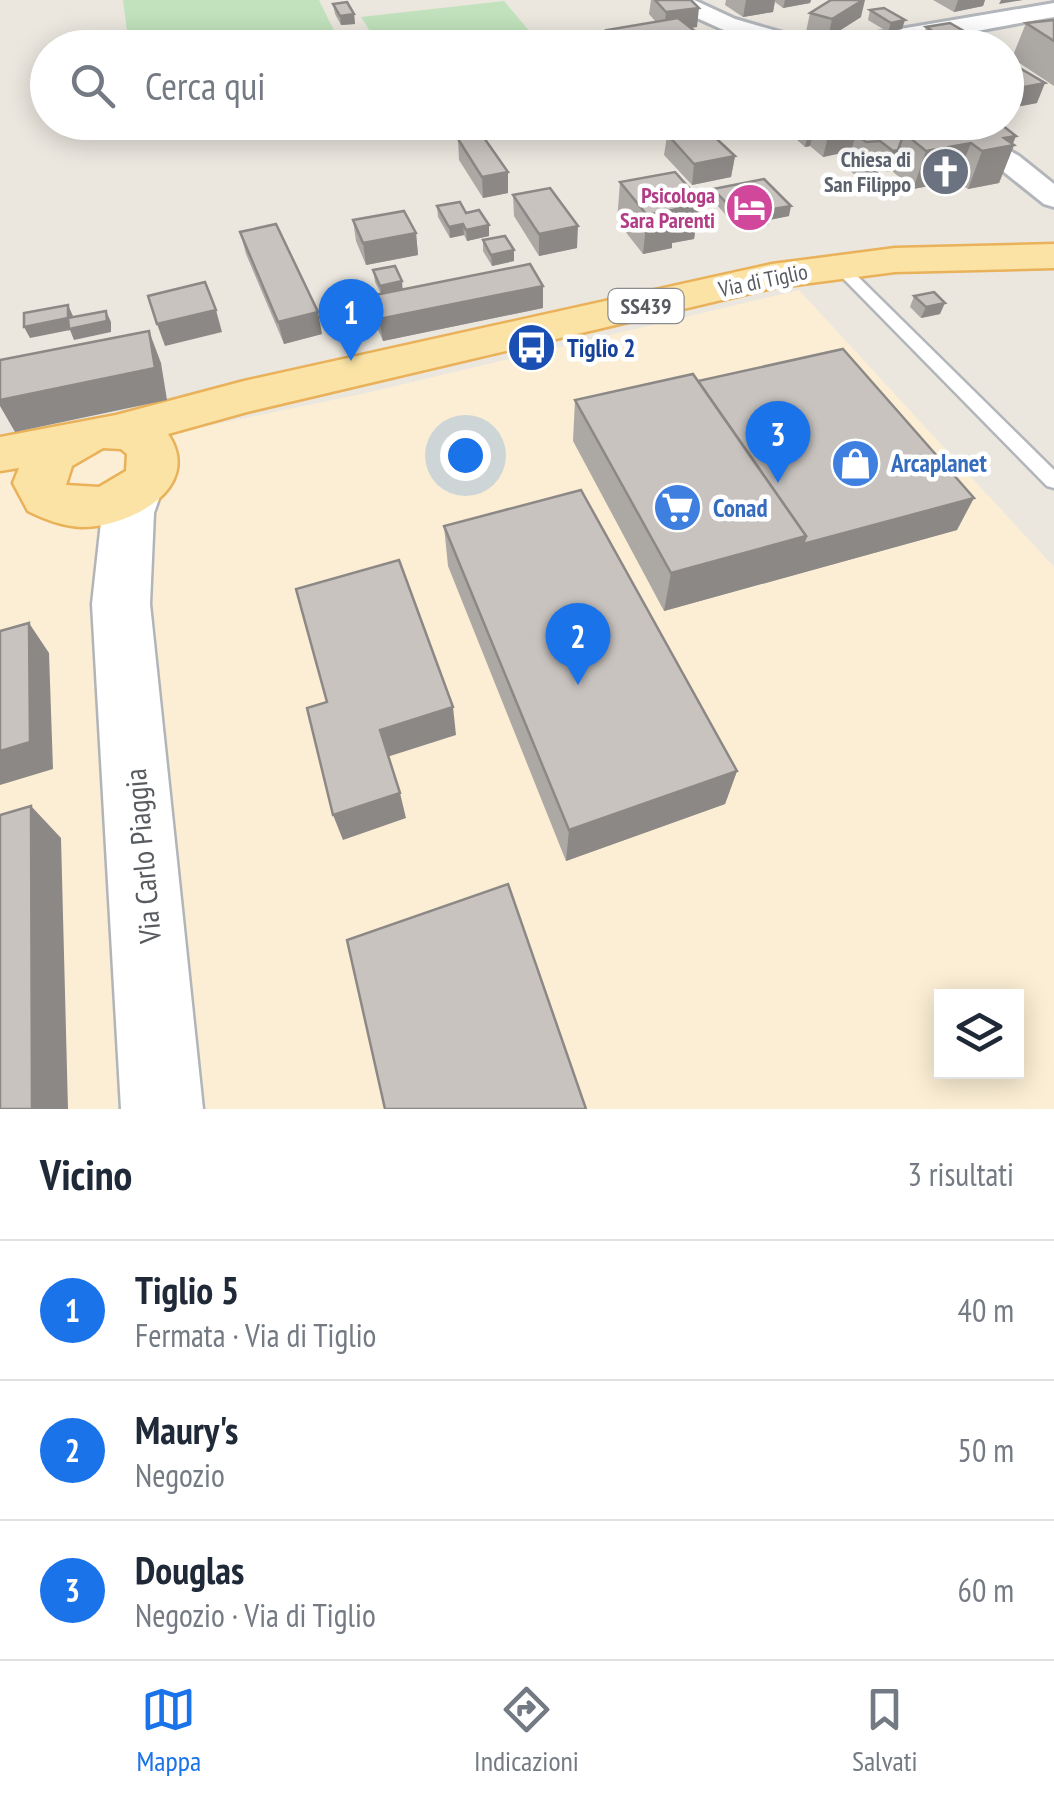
<!DOCTYPE html>
<html lang="it">
<meta charset="utf-8">
<style>
body{margin:0;font-family:"PT Sans Narrow",sans-serif;background:#f6f6f7;color:#1f2937}
.controls{position:absolute;right:30px;bottom:30px;display:grid;overflow:hidden;border-radius:0px;box-shadow:0 5px 25px #0003}
.controls button{width:90px;height:90px;display:grid;place-items:center;padding:0;border:0;border-bottom:2px solid #e0e1e3;background:#fff;color:#1f2937;font:50px sans-serif}
.you{position:absolute;left:465px;top:455px;width:35px;height:35px;margin:-25px;border:8px solid #fff;border-radius:50%;background:#1a73e8;box-shadow:0 0 0 15px #1a73e833}
.badge{display:grid;place-items:center;width:65px;height:65px;border-radius:50%;background:#1a73e8;color:#fff;font-size:32px;font-weight:700}
.pin{position:absolute;translate:-50% -82px;filter:drop-shadow(0 2px 5px #0008)}
.pin::after{content:'';position:absolute;top:52px;width:35px;height:30px;background:inherit;clip-path:polygon(0 0,100% 0,50% 100%)}
.list{margin:0;padding:0;list-style:none}
h2{display:flex;justify-content:space-between;align-items:center;height:130px;margin:0;padding:0 40px;font-size:42px}
h2 small{font-size:32px;font-weight:400;color:#747a83}
.list li{display:grid;grid-template-columns:65px 1fr auto;gap:30px;align-items:center;box-sizing:border-box;height:140px;padding:0 40px;border-top:2px solid #e0e1e3}
.list b{display:block;font-size:38px;white-space:nowrap}
.list p{margin:0;font-size:32px;white-space:nowrap;color:#747a83}
.list em{font-size:32px;font-style:normal;color:#747a83}
.icon{flex:none;width:55px;height:55px;fill:none;stroke:currentColor;stroke-width:2;stroke-linecap:round;stroke-linejoin:round}
.map{position:relative;flex:none;width:1054px;height:1109px;overflow:hidden}
.search{position:absolute;background:#fff;box-shadow:0 5px 25px #0003;left:30px;right:30px;top:30px;height:110px;display:flex;align-items:center;gap:25px;box-sizing:border-box;padding:0 35px;border-radius:55px;color:#747a83;font-size:38px}
.sheet{height:550px;background:#fff}
nav{display:flex;justify-content:space-around;align-items:center;box-sizing:border-box;height:140px;border-top:2px solid #e0e1e3;background:#fff;font-size:28px;color:#747a83}
nav a{display:grid;justify-items:center;gap:5px}
nav .on{color:#1a73e8}
.map>svg:first-child{display:block}
.commercial{fill:#fbeed4;fill-rule:evenodd}
.green{fill:#c1e2bc}
.lines{fill:none;stroke-linecap:round;stroke-linejoin:round}
.service-casing{stroke:#b2b6ba;stroke-width:5}
.minor-casing{stroke:#b2b6ba;stroke-width:6}
.secondary-casing{stroke:#b1b5ba;stroke-width:5}
.primary-casing{stroke:#e9b15a;stroke-width:5}
.service{fill:#fff;fill-rule:evenodd}
.minor{fill:#fff;fill-rule:evenodd}
.secondary{fill:#fff;fill-rule:evenodd}
.primary{fill:#fae3a5;fill-rule:evenodd}
.wall{fill:#aca8a4}
.shaded-wall{fill:#8c8886}
.building{fill:#c8c3bf;stroke:#8c8886;stroke-width:2.5}
.labels{text-anchor:middle;dominant-baseline:central;stroke-width:9;stroke-linejoin:round;paint-order:stroke}
.far-worship-label{font-size:22px;font-weight:bold;fill:#5b616d;stroke:#fff;text-anchor:end}
.far-hotel-label{font-size:22px;font-weight:bold;fill:#b23c85;stroke:#fff;text-anchor:end}
.far-street-label{font-size:22px;fill:#585c60;stroke:#fff}
.shield{fill:#fff;stroke:#8a8d90;stroke-width:2.5}
.shield-label{font-size:22px;font-weight:bold;fill:#585c60}
.transit-label{font-size:25px;font-weight:bold;fill:#164399;stroke:#fff;text-anchor:start}
.shop-label{font-size:25px;font-weight:bold;fill:#366cbe;stroke:#fff;text-anchor:start}
.near-street-label{font-size:30px;fill:#585c60;stroke:#fff}
</style>
<div class="map">
<svg width="1054" height="1109" viewBox="0 0 1054 1109">
<rect width="100%" height="100%" fill="#ebe7df"/>
<path class="commercial" d="M799,290l255,277v542h-1054v-640l366,-76zM942,996h74v76h-74z"/>
<g class="green">
<polygon points="123,0 319,0 342,47 129,47"/>
<polygon points="504,1 543,47 380,47 361,17"/>
</g>
<g class="lines">
<defs>
<polygon id="service" points="838,261 843,262 1054,470 1054,488 1047,486 833,268 831,265"/>
<g id="minor">
<path d="M666,0h28l41,19 83,24 236,-40v14c-112,18 -240,58 -348,5 -13,-6 -30,-11 -40,-22z"/>
<polygon points="929,122 961,122 1019,156 1054,184 1054,207 1044,204 999,168"/>
</g>
<polygon id="secondary" points="136,471 154,477 162,490 154,513 150,604 203,1109 121,1109 92,604 102,513 118,477"/>
<path id="primary" d="M1054,244v24l-159,4 -123,16 -525,124 -79,22c37,55 -41,94 -87,93 -19,-1 -37,-8 -53,-16l-15,-28 6,-15 -19,3v-34l116,-22 128,-34 528,-117 123,-16zM103,448l18,1 6,5 -1,17 -27,16 -33,-2 6,-19z"/>
</defs>
<use href="#service" class="service-casing"/>
<use href="#minor" class="minor-casing"/>
<use href="#secondary" class="secondary-casing"/>
<use href="#primary" class="primary-casing"/>
<use href="#service" class="service"/>
<use href="#minor" class="minor"/>
<use href="#secondary" class="secondary"/>
<use href="#primary" class="primary"/>
</g>
<g class="wall">
<polygon points="651,0 691,0 697,27 691,28 700,35 699,48 606,48 607,30 656,22 649,14"/>
<polygon points="726,0 811,0 810,3 783,8 775,2 773,12 743,17 725,5"/>
<polygon points="933,0 985,0 983,6 954,12"/>
<polygon points="333,4 354,14 355,24 341,25 335,14"/>
<polygon points="870,10 902,29 888,32 868,20"/>
<polygon points="810,13 861,17 828,38 806,32"/>
<polygon points="1026,23 1054,41 1054,86 1012,58"/>
<polygon points="926,27 990,46 989,48 885,48 888,35 924,35"/>
<polygon points="1006,60 1037,103 1011,108 1006,105"/>
<polygon points="618,122 682,122 681,132 735,156 731,177 692,185 664,155 667,136 643,140 635,132 627,133"/>
<polygon points="790,122 874,122 871,131 913,132 1014,145 999,183 968,189 956,181 913,189 892,171 886,172 880,167 878,173 857,177 845,166 851,151 823,157 810,146 805,147 788,132"/>
<polygon points="458,139 508,193 483,198 459,160"/>
<polygon points="620,182 700,200 694,239 672,243 672,248 643,254 617,221"/>
<polygon points="713,189 789,216 769,220 768,225 741,231 712,200"/>
<polygon points="513,195 577,248 539,256 514,216"/>
<polygon points="437,206 466,213 489,236 467,241 464,235 450,238 438,217"/>
<polygon points="353,220 416,233 418,255 366,265 356,241"/>
<polygon points="240,232 322,334 284,344 246,254"/>
<polygon points="483,240 514,250 514,261 492,266 483,251"/>
<polygon points="373,270 403,290 543,308 383,341 373,318 370,296 381,294 375,282"/>
<polygon points="914,296 940,314 921,318 910,307"/>
<polygon points="698,381 957,530 664,611 573,441 575,400"/>
<polygon points="444,526 737,771 725,804 566,861 448,566"/>
</g>
<g class="shaded-wall">
<polygon points="746,0 775,0 773,12 743,17"/>
<polygon points="785,0 811,0 810,3 783,8"/>
<polygon points="863,0 865,0 861,17 828,38 832,19"/>
<polygon points="958,0 985,0 983,6 954,12"/>
<polygon points="1001,0 1023,0 999,4"/>
<polygon points="699,8 697,27 664,31 666,12"/>
<polygon points="354,14 355,24 341,25 340,16"/>
<polygon points="905,20 902,29 888,32 891,23"/>
<polygon points="700,35 699,48 630,48"/>
<polygon points="1045,83 1037,103 1011,108 1019,88"/>
<polygon points="628,122 636,122 635,132 627,133"/>
<polygon points="645,122 682,122 681,133 643,140"/>
<polygon points="852,122 874,122 871,134 856,134 851,151 823,157 828,136"/>
<polygon points="815,125 810,146 805,147 810,126"/>
<polygon points="1016,136 1012,146 1014,145 999,183 968,189 982,151 1004,138"/>
<polygon points="971,143 956,181 913,189 926,151"/>
<polygon points="898,150 892,171 886,172 893,151"/>
<polygon points="735,156 731,177 692,185 694,164"/>
<polygon points="881,162 878,173 857,177 860,166"/>
<polygon points="508,172 508,193 483,198 482,177"/>
<polygon points="700,200 694,239 672,243 672,248 643,254 647,215 673,205"/>
<polygon points="791,206 789,216 769,220 768,225 741,231 743,220 766,210"/>
<polygon points="463,224 464,235 450,238 449,227"/>
<polygon points="489,225 489,236 467,241 466,230"/>
<polygon points="578,226 577,248 539,256 539,234"/>
<polygon points="416,233 418,255 366,265 363,243"/>
<polygon points="514,250 514,261 492,266 491,255"/>
<polygon points="402,281 403,293 382,297 380,286"/>
<polygon points="543,286 543,308 383,341 379,319"/>
<polygon points="945,303 940,314 921,318 926,307"/>
<polygon points="68,305 73,316 73,328 106,311 111,322 111,332 74,340 70,330 30,338 24,327"/>
<polygon points="216,310 222,332 165,346 157,324"/>
<polygon points="318,312 322,334 284,344 278,322"/>
<polygon points="149,331 161,363 167,400 15,432 0,406 0,400"/>
<polygon points="974,498 957,530 664,611 671,573 806,536"/>
<polygon points="29,623 49,653 53,769 0,785 0,751"/>
<polygon points="453,707 456,735 387,757 380,730"/>
<polygon points="737,771 725,804 566,861 569,830"/>
<polygon points="400,793 406,818 343,840 333,815"/>
<polygon points="31,806 61,838 68,1109 32,1109"/>
</g>
<g class="building">
<polygon points="655,0 691,0 699,8 666,12"/>
<polygon points="831,0 863,0 832,19 810,13"/>
<polygon points="347,2 354,14 340,16 333,4"/>
<polygon points="884,8 905,20 891,23 870,10"/>
<polygon points="678,18 700,35 627,48 607,30"/>
<polygon points="1054,20 1054,41 1026,23"/>
<polygon points="950,23 990,46 960,48 955,45 942,48 908,48 888,35 914,31 922,35 936,33 926,27"/>
<polygon points="1006,60 1045,83 1019,88 1006,82"/>
<polygon points="805,122 859,122 867,129 828,136 815,125 810,126"/>
<polygon points="976,122 998,122 1016,136 1004,138 1014,145 982,151 971,143 926,151 904,133"/>
<polygon points="906,126 913,132 904,133 898,150 893,151 880,141 866,142 856,134"/>
<polygon points="704,127 735,156 694,164 667,134"/>
<polygon points="482,135 508,172 482,177 458,139"/>
<polygon points="868,152 881,162 860,166 848,155"/>
<polygon points="675,172 700,200 673,205 677,209 647,215 620,182"/>
<polygon points="764,179 791,206 766,210 770,214 743,220 713,189"/>
<polygon points="550,188 578,226 539,234 513,195"/>
<polygon points="460,202 466,213 479,210 489,225 466,230 463,224 449,227 437,206"/>
<polygon points="404,211 416,233 363,243 353,220"/>
<polygon points="276,224 318,312 278,322 240,232"/>
<polygon points="505,236 514,250 491,255 483,240"/>
<polygon points="530,264 543,286 379,319 370,296"/>
<polygon points="395,266 402,281 380,286 373,270"/>
<polygon points="205,282 216,310 157,324 148,296"/>
<polygon points="934,292 945,303 926,307 914,296"/>
<polygon points="68,305 68,318 24,327 24,313"/>
<polygon points="106,311 107,321 69,329 68,318"/>
<polygon points="149,331 155,368 0,400 0,360"/>
<polygon points="843,349 974,498 803,544 806,536 698,381"/>
<polygon points="693,374 806,536 671,573 575,400"/>
<polygon points="581,490 737,771 569,830 444,526"/>
<polygon points="399,560 453,707 380,730 400,793 333,815 307,708 327,702 296,589"/>
<polygon points="29,623 30,742 0,751 0,631"/>
<polygon points="31,806 32,1109 0,1109 0,815"/>
<polygon points="508,884 586,1109 385,1109 347,940"/>
</g>
<defs>
<symbol id="church-disc" viewBox="-11 -11 22 22"><circle r="9.5" fill="#6b7280" stroke="#fff"/><path d="M-1.2-6h2.4v3.5h3.3v2.4h-3.3V6h-2.4V-.1h-3.3v-2.4h3.3Z" fill="#fff"/></symbol>
<symbol id="hotel-disc" viewBox="-11 -11 22 22"><circle r="9.5" fill="#d1479c" stroke="#fff"/><path d="M-6-4.5h1.5V1H6V5H4.5V3h-9V5H-6ZM-4 0a1.8 1.8 0 1 1 3.6 0ZM.5 0V-2.5h3Q6-2.5 6 0Z" fill="#fff"/></symbol>
<symbol id="bus-disc" viewBox="-11 -11 22 22"><circle r="9.5" fill="#1a4fb4" stroke="#fff"/><path d="M-5-6H5V4H4V6H2V4H-2V6H-4V4H-5ZM-3.5-4V0h7V-4ZM-3.5 1.2v1.5H-2V1.2ZM2 1.2v1.5H3.5V1.2Z" fill="#fff"/></symbol>
<symbol id="shop-disc" viewBox="-11 -11 22 22"><circle r="9.5" fill="#3f7fe0" stroke="#fff"/><path d="M-5-2.5h2.3a2.7 3.5 0 0 1 5.4 0H5L5.5 6h-11ZM-1.5-2.5h3a1.5 2.3 0 0 0-3 0Z" fill="#fff"/></symbol>
<symbol id="supermarket-disc" viewBox="-11 -11 22 22"><circle r="9.5" fill="#3f7fe0" stroke="#fff"/><path d="M-6-5.5h2.5l.6 2H6L4.5 2H-2.5L-4.4-4H-6ZM-1.5 3.2a1.3 1.3 0 1 0 .1 0ZM3 3.2a1.3 1.3 0 1 0 .1 0Z" fill="#fff"/></symbol>
</defs>
<g fill-rule="evenodd">
<use href="#church-disc" x="918" y="144" width="55" height="55"/>
<use href="#hotel-disc" x="722" y="180" width="55" height="55"/>
<use href="#bus-disc" x="504" y="320" width="55" height="55"/>
<use href="#shop-disc" x="828" y="436" width="55" height="55"/>
<use href="#supermarket-disc" x="650" y="480" width="55" height="55"/>
</g>
<g class="labels">
<g class="far-worship-label">
<text x="911" y="159">Chiesa di<tspan x="911" dy="25">San Filippo</tspan></text>
</g>
<g class="far-hotel-label">
<text x="715" y="195">Psicologa<tspan x="715" dy="25">Sara Parenti</tspan></text>
</g>
<g class="far-street-label">
<text transform="translate(763 280) rotate(-12)">Via di Tiglio</text>
</g>
<rect class="shield" x="608.5" y="289" width="75" height="34" rx="8"/>
<g class="shield-label">
<text x="646" y="306">SS439</text>
</g>
<g class="transit-label">
<text x="567" y="348">Tiglio 2</text>
</g>
<g class="shop-label">
<text x="891" y="463">Arcaplanet</text>
<text x="713" y="508">Conad</text>
</g>
<g class="near-street-label">
<text transform="translate(142 856) rotate(-95)">Via Carlo Piaggia</text>
</g>
</g>
</svg>
<div class="controls">
<button><svg class="icon" aria-label="layers" viewBox="0 0 24 24"><path d="M12 4l9 5-9 5-9-5zM3 14l9 5 9-5"/></svg></button>
</div>
<div class="you"></div>
<div class="pin badge" style="left:351px;top:361px">1</div>
<div class="pin badge" style="left:578px;top:685px">2</div>
<div class="pin badge" style="left:778px;top:483px">3</div>
<div class="search"><svg class="icon" aria-label="search" viewBox="0 0 24 24"><circle cx="10" cy="10" r="6"/><path d="M15 15l6 6"/></svg>Cerca qui</div>
</div>
<section class="sheet">
<h2>Vicino<small>3 risultati</small></h2>
<ul class="list">
<li><span class="badge">1</span><div><b>Tiglio 5</b><p>Fermata · Via di Tiglio</p></div><em>40 m</em></li>
<li><span class="badge">2</span><div><b>Maury's</b><p>Negozio</p></div><em>50 m</em></li>
<li><span class="badge">3</span><div><b>Douglas</b><p>Negozio · Via di Tiglio</p></div><em>60 m</em></li>
</ul>
</section>
<nav>
<a class="on"><svg class="icon" aria-label="map" viewBox="0 0 24 24"><path d="M3 6l6-2 6 2 6-2v14l-6 2-6-2-6 2zM9 4v14M15 6v14"/></svg>Mappa</a>
<a><svg class="icon" aria-label="directions" viewBox="0 0 24 24"><path d="M12 3l9 9-9 9-9-9zM9 14v-3h6M13 9l2 2-2 2"/></svg>Indicazioni</a>
<a><svg class="icon" aria-label="saved" viewBox="0 0 24 24"><path d="M7 4h10v16l-5-4-5 4z"/></svg>Salvati</a>
</nav>
